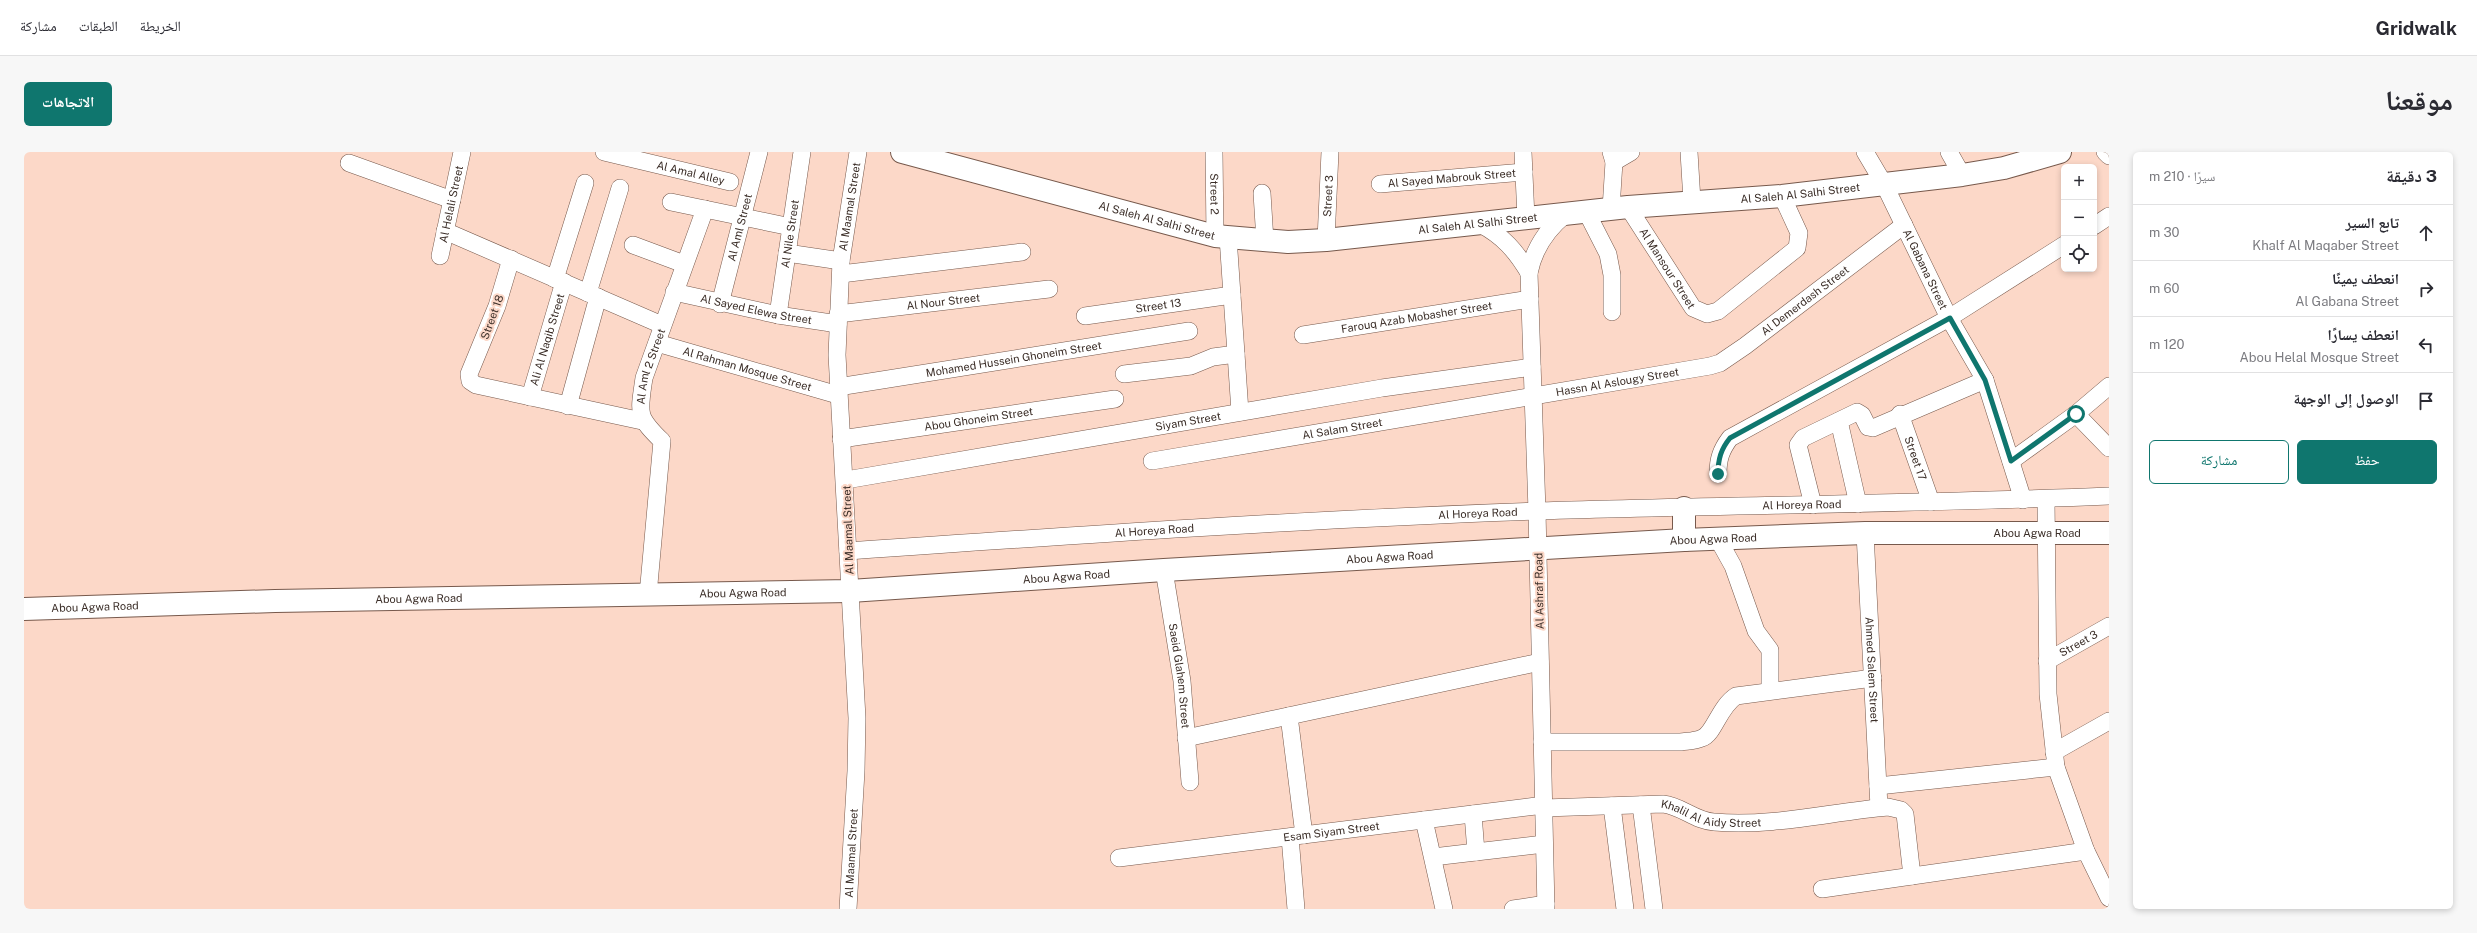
<!DOCTYPE html>
<html lang="ar">
<meta charset="utf-8">
<style>
body{margin:0;font-family:"Public Sans","Noto Naskh Arabic",sans-serif;background:#f7f7f7;color:#2b2b33;direction:rtl}
.controls{position:absolute;right:12px;top:12px;display:grid;overflow:hidden;border-radius:6px;box-shadow:0 2px 6px #0003}
.controls button{width:36px;height:36px;display:grid;place-items:center;padding:0;border:0;border-bottom:1px solid #e1e1e2;background:#fff;color:#2b2b33;font:20px sans-serif}
.stop{position:absolute;width:12px;height:12px;margin:-9px;border:3px solid #0f766e;border-radius:50%;background:#fff}
.stop.end{background:#0f766e;border-color:#fff;box-shadow:0 1px 4px #0008}
.list{margin:0;padding:0;list-style:none}
h2{display:flex;justify-content:space-between;align-items:center;height:52px;margin:0;padding:0 16px;font-size:17px}
h2 small{font-size:13px;font-weight:400;color:#7c7c81}
.list li{display:grid;grid-template-columns:26px 1fr auto;gap:12px;align-items:center;box-sizing:border-box;height:56px;padding:0 16px;border-top:1px solid #e1e1e2}
.list b{display:block;font-size:15px;white-space:nowrap}
.list p{margin:0;font-size:13px;white-space:nowrap;color:#7c7c81}
.list em{font-size:13px;font-style:normal;color:#7c7c81}
.actions{display:flex;gap:8px;padding:12px 16px}
.actions a{flex:1;padding:9px 0;border:1px solid #0f766e;border-radius:6px;text-align:center;font-size:14px;color:#0f766e}
.actions .main{background:#0f766e;color:#fff}
.icon{flex:none;width:22px;height:22px;fill:none;stroke:currentColor;stroke-width:2;stroke-linecap:round;stroke-linejoin:round}
.map{position:relative;flex:none;width:2085px;height:757px;overflow:hidden;direction:ltr;border-radius:6px}
header{display:flex;align-items:center;gap:24px;box-sizing:border-box;height:56px;padding:0 20px;background:#fff;border-bottom:1px solid #e1e1e2}
header strong{font-size:19px}
nav{display:flex;gap:22px;margin-inline-start:auto;font-size:14px}
.intro{display:flex;align-items:center;justify-content:space-between;box-sizing:border-box;height:96px;padding:0 24px}
h1{margin:0;font-size:28px}
.button{padding:10px 18px;border-radius:6px;background:#0f766e;color:#fff;font-size:14px;font-weight:700}
main{display:flex;gap:24px;padding:0 24px}
aside{flex:1;background:#fff;border-radius:6px;box-shadow:0 2px 6px #0003}
.map>svg:first-child{display:block}
.lines{fill:none;stroke-linecap:round;stroke-linejoin:round}
.minor-casing{stroke:#77594c;stroke-width:18}
.tertiary-casing{stroke:#77594c;stroke-width:24}
.minor{stroke:#fff;stroke-width:17}
.tertiary{stroke:#fff;stroke-width:22}
.route{stroke:#0f766e;stroke-width:5}
.labels{text-anchor:middle;dominant-baseline:central;stroke-width:4;stroke-linejoin:round;paint-order:stroke}
.street-label{font-size:11px;fill:#3b2e28;stroke:#fcd8c8}
</style>
<header>
<strong>Gridwalk</strong>
<nav><a>الخريطة</a><a>الطبقات</a><a>مشاركة</a></nav>
</header>
<div class="intro"><h1>موقعنا</h1><a class="button">الاتجاهات</a></div>
<main>
<aside>
<h2>3 دقيقة<small>سيرًا · 210 m</small></h2>
<ul class="list">
<li><svg class="icon" aria-label="ahead" viewBox="0 0 24 24"><path d="M12 20V5M6 11l6-6 6 6"/></svg><div><b>تابع السير</b><p>Khalf Al Maqaber Street</p></div><em>30 m</em></li>
<li><svg class="icon" aria-label="right" viewBox="0 0 24 24"><path d="M7 20v-9h11M14 6l5 5-5 5"/></svg><div><b>انعطف يمينًا</b><p>Al Gabana Street</p></div><em>60 m</em></li>
<li><svg class="icon" aria-label="left" viewBox="0 0 24 24"><path d="M17 20v-9H6M10 6l-5 5 5 5"/></svg><div><b>انعطف يسارًا</b><p>Abou Helal Mosque Street</p></div><em>120 m</em></li>
<li><svg class="icon" aria-label="arrive" viewBox="0 0 24 24"><path d="M6 21V4h12l-3 4 3 4H6"/></svg><div><b>الوصول إلى الوجهة</b></div></li>
</ul>
<div class="actions"><a class="main">حفظ</a><a>مشاركة</a></div>
</aside>
<div class="map">
<svg width="2085" height="757" viewBox="0 0 2085 757">
<rect width="100%" height="100%" fill="#fcd8c8"/>
<g class="lines">
<defs>
<g id="minor">
<path id="s1" d="M580,0l126,30"/>
<path id="s2" d="M1190,0l1,84"/>
<polyline points="1499,0 1502,66"/>
<polyline points="1587,0 1590,10 1587,57"/>
<polyline points="1665,0 1668,49"/>
<path id="s3" d="M1841,0l19,32 65,134 36,62 38,120"/>
<polyline points="1925,0 1938,23"/>
<polyline points="2081,0 2085,4"/>
<polyline points="1590,10 1607,0"/>
<polyline points="325,11 428,48"/>
<path id="s4" d="M1356,32l144,-12"/>
<polyline points="1238,41 1241,89"/>
<polyline points="647,50 767,75"/>
<path id="s5" d="M1604,55l65,101 14,6 11,-3 79,-63 2,-15 -17,-37"/>
<polyline points="1562,59 1584,102 1588,123 1588,160"/>
<path d="M1456,72c23,12 36,27 49,49"/>
<polyline points="2070,74 2085,64"/>
<polyline points="421,79 638,173"/>
<polyline points="1204,85 1216,260"/>
<path id="s6" d="M1302,88l4,-88"/>
<polyline points="609,93 660,112"/>
<polyline points="763,101 817,109"/>
<path id="s7" d="M416,104l22,-104"/>
<polyline points="487,107 473,154 445,222 446,229 452,233 618,269"/>
<polyline points="817,122 998,100"/>
<polyline points="531,127 561,31"/>
<path id="s8" d="M650,140l104,23 60,9"/>
<polyline points="564,141 596,36"/>
<path id="s9" d="M696,152l39,-152"/>
<path id="s10" d="M814,162l211,-25"/>
<path id="s11" d="M754,163l24,-163"/>
<path id="s12" d="M1061,164l147,-21"/>
<path id="s13" d="M1279,183l227,-36"/>
<path id="s14" d="M633,191l181,52"/>
<polyline points="1100,222 1167,214 1189,205 1212,202"/>
<path id="s15" d="M814,235l351,-56"/>
<path id="s16" d="M506,245l34,-115"/>
<polyline points="544,254 574,145"/>
<path id="s17" d="M1876,262l31,88"/>
<polyline points="2052,262 2085,296"/>
<polyline points="1815,269 1834,352"/>
<path id="s18" d="M817,287l274,-40"/>
<path id="s19" d="M1128,309l558,-95 10,-3 25,-17 159,-121"/>
<polyline points="1987,309 2052,262 2085,234"/>
<path d="M1694,322c0,-15 3,-24 12,-36l219,-120 115,-73"/>
<path id="s20" d="M822,328l536,-92 150,-21"/>
<polyline points="2022,347 2024,542 2032,615 2062,699 2085,746"/>
<polyline points="1789,353 1774,293 1779,286 1833,260 1838,263 1844,275 1849,276 1961,228"/>
<path id="s21" d="M1841,381l14,274"/>
<polyline points="1694,387 1709,414 1732,479 1746,498 1746,538"/>
<path id="s22" d="M824,399c230,-16 460,-32 690,-40 191,-6 381,-7 571,-15"/>
<path id="s23" d="M1140,418l18,111 8,101"/>
<path id="s24" d="M624,443l14,-154c-26,-25 -23,-28 -18,-63l61,-169"/>
<path id="s25" d="M2023,509l62,-35"/>
<polyline points="1265,564 1280,683"/>
<polyline points="1162,586 1516,510"/>
<path d="M1518,590h139c6,-1 15,-1 21,-4 12,-4 17,-31 34,-42l137,-18"/>
<polyline points="2030,600 2085,569"/>
<polyline points="1854,634 2032,615"/>
<polyline points="1617,653 1630,757"/>
<polyline points="1588,654 1601,757"/>
<path id="s26" d="M1520,656l119,-4c19,2 32,17 51,18 59,5 116,-10 174,-15l13,3 4,4 7,62"/>
<polyline points="1449,662 1452,700"/>
<polyline points="1400,668 1420,757"/>
<polyline points="1266,685 1272,757"/>
<polyline points="1409,705 1520,692"/>
<path id="s27" d="M1095,706l425,-53"/>
<polyline points="1798,737 2062,699"/>
<path id="s28" d="M824,757l8,-138 1,-53 -20,-363 4,-94 17,-109"/>
<polyline points="1489,757 1522,752"/>
<path d="M1522,757l-9,-398 -8,-238c5,-25 17,-43 37,-59"/>
</g>
<g id="tertiary">
<path id="s29" d="M878,0l313,84 73,6 38,-2 302,-33 154,-11 180,-21 42,-7 56,-16"/>
<polyline points="1660,356 1660,388"/>
<path id="s30" d="M0,457l251,-8 575,-10 314,-21 520,-30 181,-7h244"/>
</g>
</defs>
<use href="#minor" class="minor-casing"/>
<use href="#tertiary" class="tertiary-casing"/>
<use href="#minor" class="minor"/>
<use href="#tertiary" class="tertiary"/>
</g>
<g class="lines">
<path class="route" d="M1694,322c0,-15 3,-25 12,-36l220,-120 35,62 26,81 65,-47"/>
</g>
<g class="labels">
<g class="street-label">
<text stroke="none"><textPath href="#s1" startOffset="89">Al Amal Alley</textPath></text>
<text stroke="none"><textPath href="#s4" startOffset="72">Al Sayed Mabrouk Street</textPath></text>
<text stroke="none"><textPath href="#s29" startOffset="912">Al Saleh Al Salhi Street</textPath></text>
<text stroke="none"><textPath href="#s2" startOffset="42">Street 2</textPath></text>
<text stroke="none"><textPath href="#s6" startOffset="44">Street 3</textPath></text>
<text stroke="none"><textPath href="#s7" startOffset="53">Al Helali Street</textPath></text>
<text stroke="none"><textPath href="#s28" startOffset="704">Al Maamal Street</textPath></text>
<text stroke="none"><textPath href="#s29" startOffset="264">Al Saleh Al Salhi Street</textPath></text>
<text stroke="none"><textPath href="#s29" startOffset="588">Al Saleh Al Salhi Street</textPath></text>
<text stroke="none"><textPath href="#s9" startOffset="79">Al Aml Street</textPath></text>
<text stroke="none"><textPath href="#s11" startOffset="82">Al Nile Street</textPath></text>
<text stroke="none"><textPath href="#s5" startOffset="73">Al Mansour Street</textPath></text>
<text stroke="none"><textPath href="#s3" startOffset="132">Al Gabana Street</textPath></text>
<text stroke="none"><textPath href="#s19" startOffset="682">Al Demerdash Street</textPath></text>
<text stroke="none"><textPath href="#s10" startOffset="106">Al Nour Street</textPath></text>
<text stroke="none"><textPath href="#s12" startOffset="74">Street 13</textPath></text>
<text stroke="none"><textPath href="#s8" startOffset="84">Al Sayed Elewa Street</textPath></text>
<text transform="translate(468 165) rotate(-70)">Street 18</text>
<text stroke="none"><textPath href="#s13" startOffset="115">Farouq Azab Mobasher Street</textPath></text>
<text stroke="none"><textPath href="#s16" startOffset="60">Ali Al Naqib Street</textPath></text>
<text stroke="none"><textPath href="#s15" startOffset="178">Mohamed Hussein Ghoneim Street</textPath></text>
<text stroke="none"><textPath href="#s24" startOffset="238">Al Aml 2 Street</textPath></text>
<text stroke="none"><textPath href="#s14" startOffset="94">Al Rahman Mosque Street</textPath></text>
<text stroke="none"><textPath href="#s19" startOffset="472">Hassn Al Aslougy Street</textPath></text>
<text stroke="none"><textPath href="#s18" startOffset="139">Abou Ghoneim Street</textPath></text>
<text stroke="none"><textPath href="#s20" startOffset="347">Siyam Street</textPath></text>
<text stroke="none"><textPath href="#s19" startOffset="193">Al Salam Street</textPath></text>
<text stroke="none"><textPath href="#s17" startOffset="47">Street 17</textPath></text>
<text stroke="none"><textPath href="#s22" startOffset="955">Al Horeya Road</textPath></text>
<text stroke="none"><textPath href="#s22" startOffset="631">Al Horeya Road</textPath></text>
<text transform="translate(824 378) rotate(-92)">Al Maamal Street</text>
<text stroke="none"><textPath href="#s22" startOffset="307">Al Horeya Road</textPath></text>
<text stroke="none"><textPath href="#s30" startOffset="2015">Abou Agwa Road</textPath></text>
<text stroke="none"><textPath href="#s30" startOffset="1691">Abou Agwa Road</textPath></text>
<text stroke="none"><textPath href="#s30" startOffset="1367">Abou Agwa Road</textPath></text>
<text stroke="none"><textPath href="#s30" startOffset="1043">Abou Agwa Road</textPath></text>
<text transform="translate(1515 439) rotate(-91)">Al Ashraf Road</text>
<text stroke="none"><textPath href="#s30" startOffset="719">Abou Agwa Road</textPath></text>
<text stroke="none"><textPath href="#s30" startOffset="395">Abou Agwa Road</textPath></text>
<text stroke="none"><textPath href="#s30" startOffset="71">Abou Agwa Road</textPath></text>
<text stroke="none"><textPath href="#s25" startOffset="36">Street 3</textPath></text>
<text stroke="none"><textPath href="#s21" startOffset="137">Ahmed Salem Street</textPath></text>
<text stroke="none"><textPath href="#s23" startOffset="107">Saeid Glahem Street</textPath></text>
<text stroke="none"><textPath href="#s26" startOffset="169">Khalil Al Aidy Street</textPath></text>
<text stroke="none"><textPath href="#s27" startOffset="214">Esam Siyam Street</textPath></text>
<text stroke="none"><textPath href="#s28" startOffset="56">Al Maamal Street</textPath></text>
</g>
</g>
</svg>
<div class="controls">
<button>+</button>
<button>−</button>
<button><svg class="icon" aria-label="locate" viewBox="0 0 24 24"><circle cx="12" cy="12" r="6"/><path d="M12 2v4M12 18v4M2 12h4M18 12h4"/></svg></button>
</div>
<div class="stop" style="left:2052px;top:262px"></div>
<div class="stop end" style="left:1694px;top:322px"></div>
</div>
</main>
